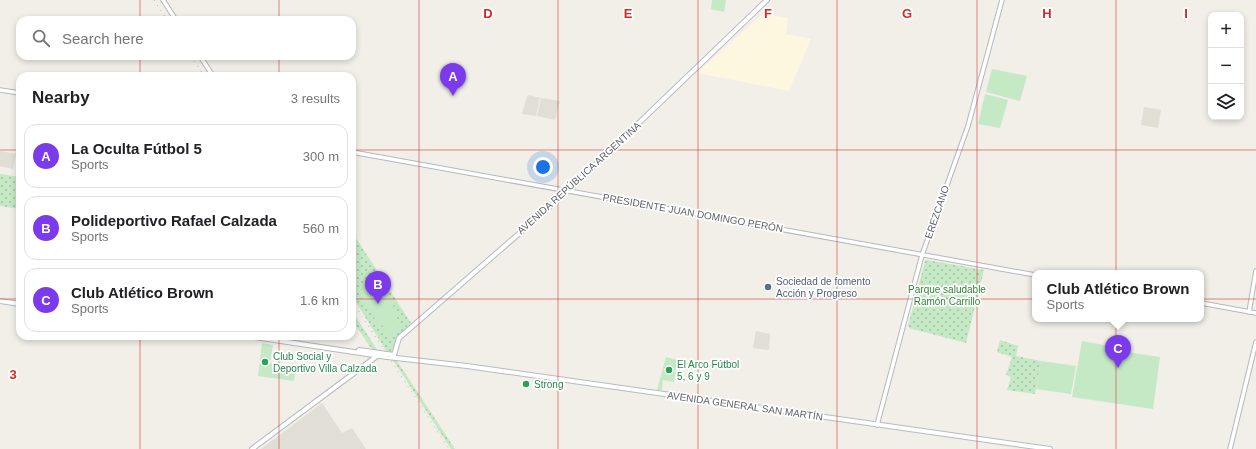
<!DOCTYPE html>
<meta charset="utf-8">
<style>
body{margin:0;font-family:Helvetica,sans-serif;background:#f6f6f6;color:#202124}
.controls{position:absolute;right:12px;top:12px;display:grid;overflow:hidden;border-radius:8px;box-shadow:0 2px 6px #0003}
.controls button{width:36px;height:36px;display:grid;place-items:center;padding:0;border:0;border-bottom:1px solid #e0e0e0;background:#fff;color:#202124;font:20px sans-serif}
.you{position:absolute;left:543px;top:167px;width:14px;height:14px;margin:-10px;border:3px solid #fff;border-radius:50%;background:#1a73e8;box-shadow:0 0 0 6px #1a73e833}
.badge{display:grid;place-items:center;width:26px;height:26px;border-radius:50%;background:#7c3aed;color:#fff;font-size:13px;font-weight:700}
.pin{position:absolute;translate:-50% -33px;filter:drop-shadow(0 1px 2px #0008)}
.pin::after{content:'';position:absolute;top:21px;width:14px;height:12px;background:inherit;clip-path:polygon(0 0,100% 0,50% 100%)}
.popup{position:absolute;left:1032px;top:270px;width:172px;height:52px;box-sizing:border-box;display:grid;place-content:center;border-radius:8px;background:#fff;filter:drop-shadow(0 1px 3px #0005);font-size:13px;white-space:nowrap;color:#757577}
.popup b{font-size:15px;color:#202124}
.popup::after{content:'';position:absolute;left:50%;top:100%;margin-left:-8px;border:8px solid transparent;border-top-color:#fff}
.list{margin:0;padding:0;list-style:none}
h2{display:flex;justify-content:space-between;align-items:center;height:52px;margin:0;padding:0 16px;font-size:17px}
h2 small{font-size:13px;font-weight:400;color:#757577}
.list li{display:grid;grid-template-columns:26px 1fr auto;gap:12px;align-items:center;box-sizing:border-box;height:64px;margin:0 8px 8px;padding:0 8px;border:1px solid #e0e0e0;border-radius:12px}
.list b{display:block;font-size:15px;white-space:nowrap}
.list p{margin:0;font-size:13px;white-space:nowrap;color:#757577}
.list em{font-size:13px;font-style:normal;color:#757577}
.icon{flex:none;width:22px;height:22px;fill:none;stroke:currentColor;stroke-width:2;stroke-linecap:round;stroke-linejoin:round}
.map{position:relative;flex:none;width:1256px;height:449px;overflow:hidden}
.search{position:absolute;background:#fff;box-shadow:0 2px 6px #0003;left:16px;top:16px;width:340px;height:44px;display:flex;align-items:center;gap:10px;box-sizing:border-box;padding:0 14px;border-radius:12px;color:#757577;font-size:15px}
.panel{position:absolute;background:#fff;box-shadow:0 2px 6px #0003;left:16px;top:72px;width:340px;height:268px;border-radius:12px}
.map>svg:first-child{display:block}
.commercial{fill:#fef7e0}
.education{fill:#e1ded6}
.park{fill:url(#park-dots)}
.garden{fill:#c5e8c5}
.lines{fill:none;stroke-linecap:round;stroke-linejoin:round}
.tertiary-casing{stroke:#b5b8bc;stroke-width:5.5}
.secondary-casing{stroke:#b6babf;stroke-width:6}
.tertiary{stroke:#fff;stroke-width:3.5}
.secondary{stroke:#fff;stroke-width:4}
.rail{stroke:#b6b7b8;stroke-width:1;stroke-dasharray:1 5;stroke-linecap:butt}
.grid{fill:none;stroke:#d62828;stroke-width:1;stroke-opacity:0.55}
.service-dot{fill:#5c6f8a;stroke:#fff;stroke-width:1.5}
.leisure-dot{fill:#2e9e5b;stroke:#fff;stroke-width:1.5}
.labels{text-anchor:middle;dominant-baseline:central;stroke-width:3.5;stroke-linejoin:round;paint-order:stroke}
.street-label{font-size:10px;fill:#5f6368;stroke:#fff}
.service-label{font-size:10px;fill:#4e5e75;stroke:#fff;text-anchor:start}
.park-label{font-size:10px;fill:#348238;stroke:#fff}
.leisure-label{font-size:10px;fill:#27864d;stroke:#fff;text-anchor:start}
.grid-label{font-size:13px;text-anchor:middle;font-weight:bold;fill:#d62828;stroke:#fff;stroke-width:3.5;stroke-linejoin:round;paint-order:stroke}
</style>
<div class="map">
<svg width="1256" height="449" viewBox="0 0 1256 449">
<defs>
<pattern id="park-dots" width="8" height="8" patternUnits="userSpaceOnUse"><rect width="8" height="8" fill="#c5e8c5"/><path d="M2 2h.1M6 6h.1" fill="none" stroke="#a3c0a4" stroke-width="1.8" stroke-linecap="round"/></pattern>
</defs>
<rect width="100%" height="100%" fill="#f1efe8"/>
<polygon class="commercial" points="762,14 788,18 786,34 811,39 789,91 697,73"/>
<g class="education">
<polygon points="529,95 540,98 536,116 522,114 527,96"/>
<polygon points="541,98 560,101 555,120 537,116"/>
<polygon points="1144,107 1161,110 1158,128 1141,125"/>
<polygon points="0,151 16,154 13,169 0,166"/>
<polygon points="756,331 770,334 769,350 753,348"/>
<polygon points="322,403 342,433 352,428 366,449 261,449"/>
</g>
<g class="park">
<polygon points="0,174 20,177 20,209 0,206"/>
<polygon points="352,232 411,323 396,340 393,352 391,354 387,352 352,296"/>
<polygon points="927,260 984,270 966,343 909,328 908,326 925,261"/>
<polygon points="352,311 378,351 373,351 352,320"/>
<polygon points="1000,340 1018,346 1016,356 1041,361 1035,394 1007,390 1011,377 1006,375 1012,357 997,352"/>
<polygon points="393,360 397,361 455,449 451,449"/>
</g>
<g class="garden">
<polygon points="712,0 726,0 724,12 711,9"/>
<polygon points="992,69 1027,76 1020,101 986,92"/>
<polygon points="985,94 1008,100 1000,128 978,124"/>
<polygon points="377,280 399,315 380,327 358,292"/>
<polygon points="394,320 400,325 390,336 384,331"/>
<polygon points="1082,341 1109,346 1108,349 1160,357 1153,409 1072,397"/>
<polygon points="262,343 273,345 270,363 296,367 294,381 258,376"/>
<polygon points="666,357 677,360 674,382 663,380 662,390 657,390"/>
<polygon points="1041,361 1076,366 1071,394 1036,389"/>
</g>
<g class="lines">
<defs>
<g id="tertiary">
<polyline points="163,0 176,20"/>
<polyline points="200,56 213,76"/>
<polyline points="0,90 20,93"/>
<polyline points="352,152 1035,275"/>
<polyline points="1201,303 1256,313"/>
<polyline points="1249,312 1256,271"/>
<polyline points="877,425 922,255 968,126 1002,0"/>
<polyline points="1230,449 1256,342"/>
</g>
<g id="secondary">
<polyline points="0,301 20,304"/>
<polyline points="248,336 387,357 467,366 1050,449"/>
<polyline points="359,350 394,355"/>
<polyline points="394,355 399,338 568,191 767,0"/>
<polyline points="252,449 377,356"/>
</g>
</defs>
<use href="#tertiary" class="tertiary-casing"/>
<use href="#secondary" class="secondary-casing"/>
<use href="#tertiary" class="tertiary"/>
<use href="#secondary" class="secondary"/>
<g class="rail">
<polyline points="154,0 167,20"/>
<polyline points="191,56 204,76"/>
<polyline points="352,301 449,449"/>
</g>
</g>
<path class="grid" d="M140,0v20M279,0v20M419,0v449M558,0v449M698,0v449M837,0v449M977,0v449M1116,0v449M140,56v20M279,56v20M0,150h20M352,150h904M0,299h20M352,299h904M140,336v113M279,336v113"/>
<circle class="service-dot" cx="768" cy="287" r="4"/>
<g class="leisure-dot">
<circle cx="265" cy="362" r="4"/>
<circle cx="669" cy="370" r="4"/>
<circle cx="526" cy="384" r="4"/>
</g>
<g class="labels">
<g class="street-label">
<text transform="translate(579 178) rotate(-42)">AVENIDA REPÚBLICA ARGENTINA</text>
<text transform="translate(937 212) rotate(-71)">EREZCANO</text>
<text transform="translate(693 213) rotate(10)">PRESIDENTE JUAN DOMINGO PERÓN</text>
<text transform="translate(745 406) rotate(8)">AVENIDA GENERAL SAN MARTÍN</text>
</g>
<g class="service-label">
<text x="776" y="281">Sociedad de fomento<tspan x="776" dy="12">Acción y Progreso</tspan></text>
</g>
<g class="park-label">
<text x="947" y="289">Parque saludable<tspan x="947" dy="12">Ramón Carrillo</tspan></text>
</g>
<g class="leisure-label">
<text x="273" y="356">Club Social y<tspan x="273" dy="12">Deportivo Villa Calzada</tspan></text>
<text x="677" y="364">El Arco Fútbol<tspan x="677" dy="12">5, 6 y 9</tspan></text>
<text x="534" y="384">Strong</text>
</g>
</g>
<g class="grid-label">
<text x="488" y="18">D</text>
<text x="628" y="18">E</text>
<text x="768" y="18">F</text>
<text x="907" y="18">G</text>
<text x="1047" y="18">H</text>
<text x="1186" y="18">I</text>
<text x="13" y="379">3</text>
</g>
</svg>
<div class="controls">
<button>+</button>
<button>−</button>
<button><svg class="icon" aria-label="layers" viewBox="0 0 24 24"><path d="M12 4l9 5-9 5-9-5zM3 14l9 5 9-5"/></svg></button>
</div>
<div class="you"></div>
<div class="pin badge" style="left:453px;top:96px">A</div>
<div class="pin badge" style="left:378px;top:304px">B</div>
<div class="pin badge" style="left:1118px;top:368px">C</div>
<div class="popup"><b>Club Atlético Brown</b>Sports</div>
<div class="search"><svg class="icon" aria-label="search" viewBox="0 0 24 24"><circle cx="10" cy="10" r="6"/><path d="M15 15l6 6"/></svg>Search here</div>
<section class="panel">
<h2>Nearby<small>3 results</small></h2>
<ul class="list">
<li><span class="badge">A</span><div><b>La Oculta Fútbol 5</b><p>Sports</p></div><em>300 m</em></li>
<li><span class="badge">B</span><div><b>Polideportivo Rafael Calzada</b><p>Sports</p></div><em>560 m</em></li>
<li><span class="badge">C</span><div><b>Club Atlético Brown</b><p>Sports</p></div><em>1.6 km</em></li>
</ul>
</section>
</div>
